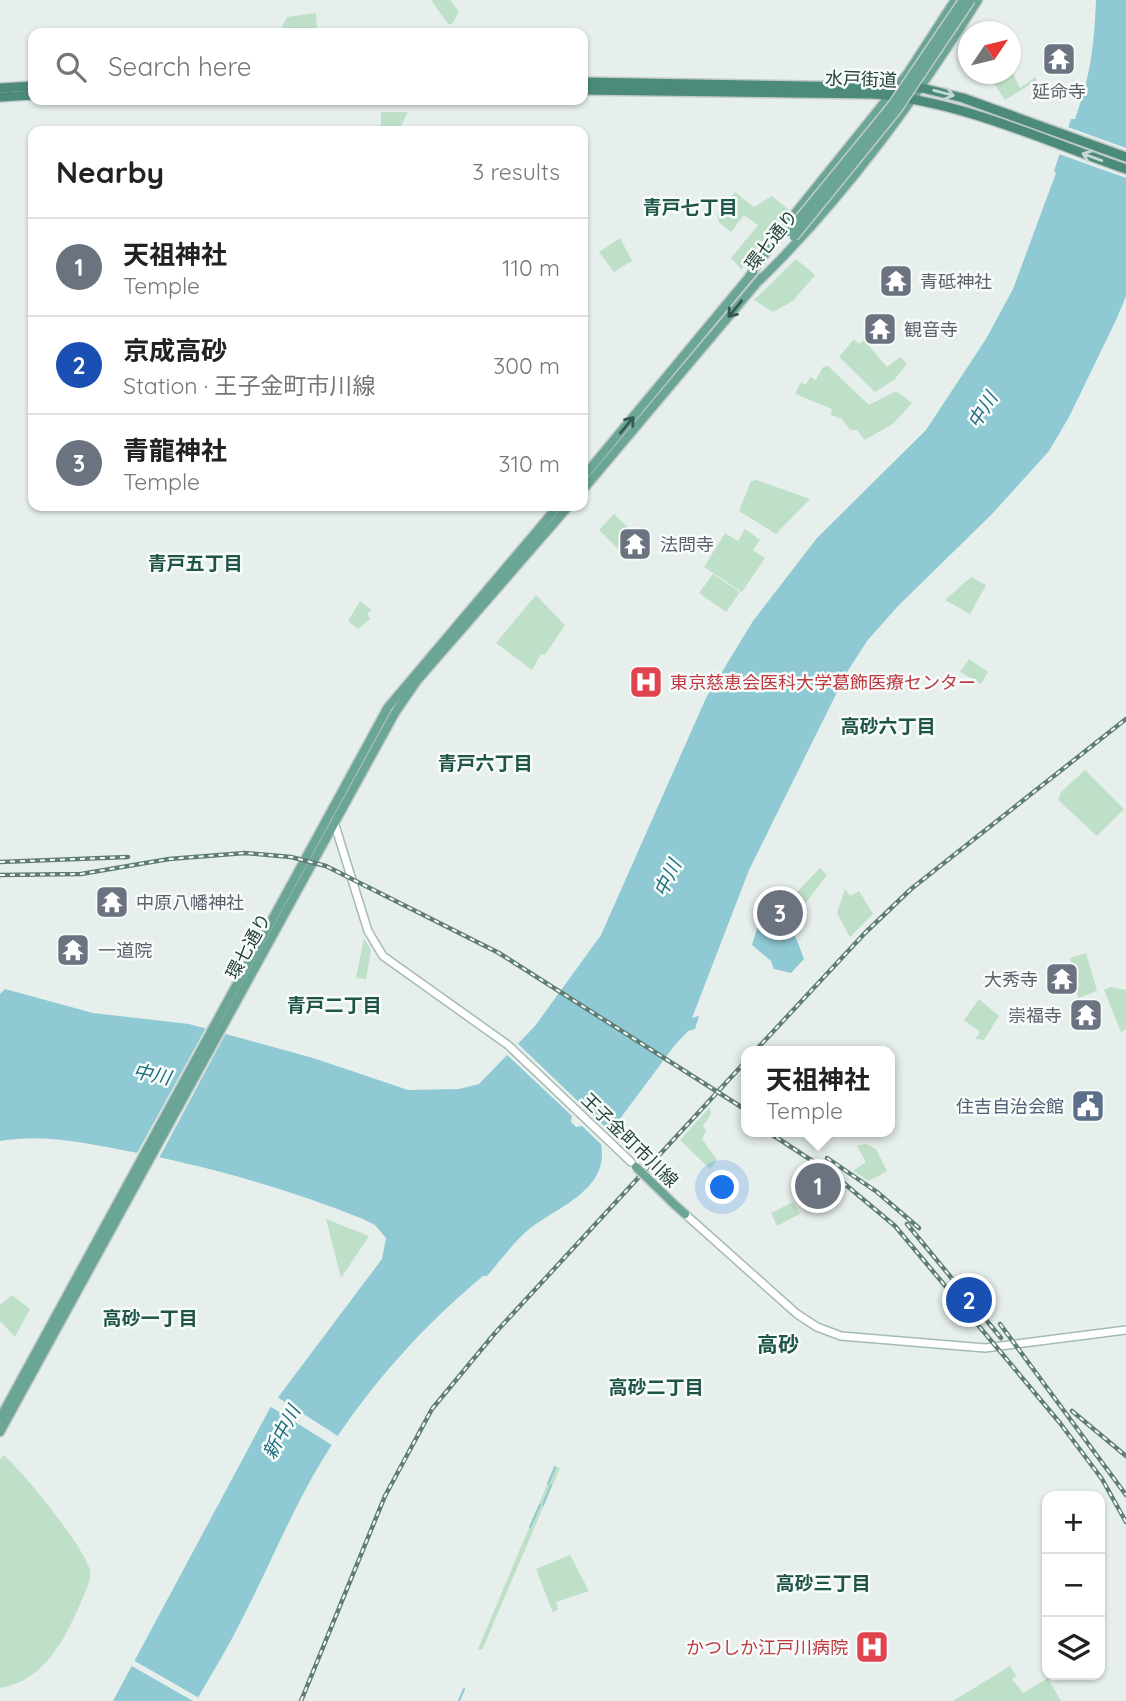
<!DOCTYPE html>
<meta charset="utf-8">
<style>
body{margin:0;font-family:Quicksand,"Noto Sans JP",sans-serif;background:#f2f2f2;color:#222}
.controls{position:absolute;right:21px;bottom:21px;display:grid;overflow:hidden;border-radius:14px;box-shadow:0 2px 5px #0004}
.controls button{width:63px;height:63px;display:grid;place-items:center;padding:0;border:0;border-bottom:2px solid #e0e0e0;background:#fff;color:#222;font:35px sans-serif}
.compass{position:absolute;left:958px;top:21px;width:63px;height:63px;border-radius:50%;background:#fff;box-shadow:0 2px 5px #0004;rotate:55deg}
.you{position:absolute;left:723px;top:1188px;width:24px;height:24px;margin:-18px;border:5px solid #fff;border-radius:50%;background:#1a73e8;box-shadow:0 0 0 10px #1a73e833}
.badge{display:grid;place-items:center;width:46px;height:46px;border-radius:50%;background:#7c3aed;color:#fff;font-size:23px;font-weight:700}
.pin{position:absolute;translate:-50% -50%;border:4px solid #fff;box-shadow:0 2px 7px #0006}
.popup{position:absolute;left:741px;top:1046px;width:154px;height:91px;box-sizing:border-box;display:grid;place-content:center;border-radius:14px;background:#fff;filter:drop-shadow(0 2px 5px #0005);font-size:23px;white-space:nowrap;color:#767676}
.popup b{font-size:26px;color:#222}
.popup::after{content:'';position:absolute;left:50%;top:100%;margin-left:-14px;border:14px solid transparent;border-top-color:#fff}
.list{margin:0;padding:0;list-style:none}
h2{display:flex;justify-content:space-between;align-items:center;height:91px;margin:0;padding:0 28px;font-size:30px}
h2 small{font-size:23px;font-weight:400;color:#767676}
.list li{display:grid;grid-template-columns:46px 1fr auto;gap:21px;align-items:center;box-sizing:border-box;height:98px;padding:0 28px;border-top:2px solid #e0e0e0}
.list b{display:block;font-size:26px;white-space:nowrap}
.list p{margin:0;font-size:23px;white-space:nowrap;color:#767676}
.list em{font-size:23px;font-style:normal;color:#767676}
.icon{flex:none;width:38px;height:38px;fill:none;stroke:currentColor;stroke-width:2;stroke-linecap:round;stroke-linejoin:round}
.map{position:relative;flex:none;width:1126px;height:1701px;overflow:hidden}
.search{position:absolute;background:#fff;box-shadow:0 2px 5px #0004;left:28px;top:28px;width:560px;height:77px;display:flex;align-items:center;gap:18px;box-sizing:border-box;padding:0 24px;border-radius:14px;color:#767676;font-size:26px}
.panel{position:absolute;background:#fff;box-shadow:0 2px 5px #0004;left:28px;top:126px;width:560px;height:385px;border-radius:14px}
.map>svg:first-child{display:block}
.green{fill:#bfe0c8}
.water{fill:#8ec9d4}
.pier{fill:#e6efeb}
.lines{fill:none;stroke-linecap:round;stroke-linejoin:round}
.stream{stroke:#8ec9d4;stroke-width:2}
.secondary-casing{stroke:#a4bbb3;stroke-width:10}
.primary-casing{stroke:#c2cac8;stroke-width:11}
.trunk-casing{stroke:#c2cac8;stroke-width:12}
.secondary{stroke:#fff;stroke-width:7}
.primary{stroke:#6aa596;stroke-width:8}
.trunk{stroke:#4c8a7c;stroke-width:9}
.rail-casing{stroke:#5f7d75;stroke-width:4.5}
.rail{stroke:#f7fbf9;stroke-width:2;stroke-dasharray:5;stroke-linecap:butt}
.primary-bridge-casing{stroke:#c2cac8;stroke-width:11;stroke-linecap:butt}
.primary-bridge{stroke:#6aa596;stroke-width:8}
.oneway{stroke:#c4d9d4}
.oneway2{stroke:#365b51}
.labels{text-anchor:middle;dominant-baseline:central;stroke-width:5;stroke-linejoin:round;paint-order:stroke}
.street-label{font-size:18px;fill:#24423a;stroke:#f7fbf9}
.worship-label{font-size:18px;fill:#5b616d;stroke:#f7fbf9;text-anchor:start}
.health-label{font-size:18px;fill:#be3a42;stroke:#f7fbf9;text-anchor:start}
.service-label{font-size:18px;fill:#4e5e75;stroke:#f7fbf9;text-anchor:end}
.neighbourhood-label{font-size:19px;font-weight:bold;fill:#1f5548;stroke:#f7fbf9}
.water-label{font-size:19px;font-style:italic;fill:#1c6f80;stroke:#f7fbf9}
.quarter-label{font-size:21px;font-weight:bold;fill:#1f5548;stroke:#f7fbf9}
</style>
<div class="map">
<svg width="1126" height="1701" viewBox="0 0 1126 1701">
<rect width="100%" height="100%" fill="#e6efeb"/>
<g class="green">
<polygon points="431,0 450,0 459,12 452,24 448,24"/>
<polygon points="316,13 317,31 280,31 287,17"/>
<polygon points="1011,69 1020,88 1035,77 1037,80 1005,100 988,74 1010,74"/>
<polygon points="381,112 408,112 401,126 381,126"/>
<polygon points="735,192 754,207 772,196 789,210 744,263 742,270 731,258 758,225 744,215 731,232 719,222 717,215"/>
<polygon points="620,238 632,261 614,272 599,252"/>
<polygon points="796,259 815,275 793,301 773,312 754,300"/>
<polygon points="854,339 859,344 864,340 887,367 900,357 907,364 894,380 875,392 839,357"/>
<polygon points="828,366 869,405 896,391 912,403 894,423 865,440 857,430 850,430 842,419 831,415 832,409 795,394 801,382 806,385 810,377 816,380 823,367"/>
<polygon points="756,480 810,499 776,534 739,511 751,481"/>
<polygon points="614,514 633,532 617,548 599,530"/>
<polygon points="745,529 760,540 753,550 765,558 742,592 704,567 725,533 738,541"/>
<polygon points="713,574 740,592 726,612 699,593"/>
<polygon points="971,577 986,585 970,614 945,600"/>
<polygon points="536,595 565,625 545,655 541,654 532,670 496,643"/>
<polygon points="360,601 372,610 367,614 370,619 358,629 348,621"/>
<polygon points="969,659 988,672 981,684 960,672"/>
<polygon points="1085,770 1124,809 1097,836 1058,800 1061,792"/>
<polygon points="820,868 827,875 800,910 794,909 786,914 781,909"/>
<polygon points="845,889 850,896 859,891 873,914 850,937 837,913"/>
<polygon points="364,938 371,950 366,979 356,978"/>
<polygon points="1086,953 1097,991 1079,998 1068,970 1073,968 1070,958"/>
<polygon points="1111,987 1126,990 1126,1029 1121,1032 1104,990"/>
<polygon points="979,999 999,1016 984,1040 975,1039 980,1032 964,1020"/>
<polygon points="710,1107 711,1114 703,1126 706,1131 702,1139 717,1160 710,1169 680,1140"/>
<polygon points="866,1144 876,1149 887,1171 869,1181 853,1171 866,1162 857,1146"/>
<polygon points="793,1202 800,1214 777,1226 771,1213"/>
<polygon points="326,1219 369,1236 341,1278"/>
<polygon points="12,1295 30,1309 15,1337 0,1321 0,1305"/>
<path d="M3,1455c17,12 85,97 87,116 1,11 -5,21 -9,31 -16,37 -37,79 -81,86v-228z"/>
<polygon points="555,1466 560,1468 482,1650 478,1649"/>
<polygon points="570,1555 589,1591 556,1602 558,1609 553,1613 536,1569"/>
<polygon points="1010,1666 1016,1676 1012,1679 1023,1693 1048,1678 1061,1701 953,1701"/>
</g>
<g class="water">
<path d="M1096,0h30v296l-9,22 -48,99 -20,34 -57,63 -94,92 -31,35 -20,31 -98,198 -57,148 7,-2 -4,13 -7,2 -13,14 -74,99c9,46 -44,63 -73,86 -15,13 -28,31 -41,46h-4c-60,50 -109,105 -152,170 -35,54 -59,115 -88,171 -14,29 -31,56 -47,84h-83l157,-293 112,-149 4,-21 -11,-13 -12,-6c-78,-31 -158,-54 -241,-69 -41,-8 -81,-16 -122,-9v-147l5,-5 88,24 96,11 124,34 95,32 51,-1 20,-5 56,-58 66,-91 105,-237 47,-77 64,-83 109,-108 60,-91 27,-50 43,-116 -2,-2 17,-52h4c16,-45 19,-72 21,-119z"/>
<path d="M777,920c18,8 20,21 27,39l-13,14 -17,-4 -3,-8 -19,-16 6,-20 5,2z"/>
</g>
<g class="pier">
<polygon points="1065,126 1126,148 1126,178 1056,153"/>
<polygon points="207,1026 227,1031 158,1160 136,1155"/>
<polygon points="516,1042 582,1105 589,1105 593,1109 593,1115 612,1134 605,1148 582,1126 576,1127 571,1122 572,1116 505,1053"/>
<polygon points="274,1395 341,1438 335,1447 268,1405"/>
<polygon points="133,1660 201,1699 200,1701 193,1701 130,1665"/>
</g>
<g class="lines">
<g class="stream">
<polyline points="548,1484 555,1467"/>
<polyline points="543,1505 551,1485"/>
<polyline points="530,1527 540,1505"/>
<polyline points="459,1701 464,1689"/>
</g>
<defs>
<g id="secondary">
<polyline points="334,822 368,931 383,956 508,1045 631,1162"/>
<polyline points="685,1214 797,1314 817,1327 841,1336 985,1348 1126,1330"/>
</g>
<g id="primary">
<polyline points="750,275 792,217 907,74 955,0"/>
<path d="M760,280c85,-83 155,-180 218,-280"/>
<polyline points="583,477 753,272"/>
<polyline points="583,490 762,277"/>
<polyline points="675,1205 685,1214"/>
<polyline points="0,1418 388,707 558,506"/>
<polyline points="0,1432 395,713 417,681 569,506"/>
</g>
<g id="trunk">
<polyline points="583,82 922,88 963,98 1126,157"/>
<polyline points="0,88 33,86"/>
<path d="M583,90l290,4c88,7 170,46 253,75"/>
<polyline points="0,97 33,95"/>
</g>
</defs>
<use href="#secondary" class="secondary-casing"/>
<use href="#primary" class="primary-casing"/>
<use href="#trunk" class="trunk-casing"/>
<use href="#secondary" class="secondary"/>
<use href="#primary" class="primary"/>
<use href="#trunk" class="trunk"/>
<defs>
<g id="rail">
<polyline points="0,862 128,857"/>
<polyline points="0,875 81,874 169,859 245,853 291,857 326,866 499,953 746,1110"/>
<polyline points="755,1051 865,933 911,889 1126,719"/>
<polyline points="768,1132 834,1175 895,1226 1060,1423 1102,1479 1126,1522"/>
<polyline points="827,1158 877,1192 919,1228"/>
<polyline points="907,1224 1001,1338"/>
<polyline points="1000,1324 1126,1495"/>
<polyline points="1072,1411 1126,1456"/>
<polyline points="301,1701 385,1496 432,1409 495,1333 746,1061"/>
</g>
</defs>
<use href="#rail" class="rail-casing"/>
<use href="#rail" class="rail"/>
<defs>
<g id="primary-bridge">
<polyline points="788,232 892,105 963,0"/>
<polyline points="794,237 897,110 971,0"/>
<polyline points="636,1167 675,1205"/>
</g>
</defs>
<use href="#primary-bridge" class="primary-bridge-casing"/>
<use href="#primary-bridge" class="primary-bridge"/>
</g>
<defs><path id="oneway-shaft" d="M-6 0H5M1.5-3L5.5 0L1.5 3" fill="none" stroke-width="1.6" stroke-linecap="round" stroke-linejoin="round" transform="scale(1.75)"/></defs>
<g class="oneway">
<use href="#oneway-shaft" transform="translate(944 93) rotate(15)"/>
<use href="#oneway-shaft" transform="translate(1092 157) rotate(-160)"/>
</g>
<g class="oneway2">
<use href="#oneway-shaft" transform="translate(735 309) rotate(129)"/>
<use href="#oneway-shaft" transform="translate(627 425) rotate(-51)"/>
</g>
<defs>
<symbol id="temple-square" viewBox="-11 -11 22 22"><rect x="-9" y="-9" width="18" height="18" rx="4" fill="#6b7280" stroke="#f7fbf9"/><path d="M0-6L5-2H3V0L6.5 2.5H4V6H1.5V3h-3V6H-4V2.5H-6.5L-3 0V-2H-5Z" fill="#fff"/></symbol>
<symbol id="hospital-square" viewBox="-11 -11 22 22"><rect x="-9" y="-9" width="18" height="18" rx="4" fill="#e0444e" stroke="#f7fbf9"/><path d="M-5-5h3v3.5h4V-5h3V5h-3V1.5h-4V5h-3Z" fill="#fff"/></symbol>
<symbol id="civic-square" viewBox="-11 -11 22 22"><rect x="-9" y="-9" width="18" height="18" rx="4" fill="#5c6f8a" stroke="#f7fbf9"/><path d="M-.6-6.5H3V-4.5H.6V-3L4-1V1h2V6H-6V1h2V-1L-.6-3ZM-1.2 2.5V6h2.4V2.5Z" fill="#fff"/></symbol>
</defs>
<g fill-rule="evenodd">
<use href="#temple-square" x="1040" y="40" width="38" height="38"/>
<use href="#temple-square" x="877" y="262" width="38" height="38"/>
<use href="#temple-square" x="861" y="310" width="38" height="38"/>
<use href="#temple-square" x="616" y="525" width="38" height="38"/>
<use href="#hospital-square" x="627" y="663" width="38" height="38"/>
<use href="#temple-square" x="93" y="883" width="38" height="38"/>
<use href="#temple-square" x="54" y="931" width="38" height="38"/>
<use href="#temple-square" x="1043" y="960" width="38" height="38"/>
<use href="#temple-square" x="1067" y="996" width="38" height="38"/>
<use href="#civic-square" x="1069" y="1087" width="38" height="38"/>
<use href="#hospital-square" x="853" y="1628" width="38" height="38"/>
</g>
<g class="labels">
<g class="street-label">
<text transform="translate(861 79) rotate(2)">水戸街道</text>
<text transform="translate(771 240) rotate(-51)">環七通り</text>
<text transform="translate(248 946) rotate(-61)">環七通り</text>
<text transform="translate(630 1140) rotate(44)">王子金町市川線</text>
</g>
<g class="worship-label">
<text x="1059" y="91" text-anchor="middle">延命寺</text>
<text x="920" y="281">青砥神社</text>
<text x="904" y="329">観音寺</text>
<text x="660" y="544">法問寺</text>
<text x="136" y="902">中原八幡神社</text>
<text x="98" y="950">一道院</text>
<text x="1038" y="979" text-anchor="end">大秀寺</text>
<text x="1062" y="1015" text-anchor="end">崇福寺</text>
</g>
<g class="health-label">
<text x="670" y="682">東京慈恵会医科大学葛飾医療センター</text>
<text x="848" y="1647" text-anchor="end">かつしか江戸川病院</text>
</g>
<g class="service-label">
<text x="1064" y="1106">住吉自治会館</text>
</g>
<g class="neighbourhood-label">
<text x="690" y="207">青戸七丁目</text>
<text x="195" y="563">青戸五丁目</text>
<text x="888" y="726">高砂六丁目</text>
<text x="485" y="763">青戸六丁目</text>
<text x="334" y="1005">青戸二丁目</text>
<text x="150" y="1318">高砂一丁目</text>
<text x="656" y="1387">高砂二丁目</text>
<text x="823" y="1583">高砂三丁目</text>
</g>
<g class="water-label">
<text transform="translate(982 410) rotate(-58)">中川</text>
<text transform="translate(667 878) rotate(-64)">中川</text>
<text transform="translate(152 1074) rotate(12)">中川</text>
<text transform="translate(281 1432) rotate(-62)">新中川</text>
</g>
<g class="quarter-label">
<text x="778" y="1344">高砂</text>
</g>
</g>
</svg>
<div class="controls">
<button>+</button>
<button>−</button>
<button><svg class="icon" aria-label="layers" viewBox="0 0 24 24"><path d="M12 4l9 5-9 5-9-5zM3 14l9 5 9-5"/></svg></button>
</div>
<svg class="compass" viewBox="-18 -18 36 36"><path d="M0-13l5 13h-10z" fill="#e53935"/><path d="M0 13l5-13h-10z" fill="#767676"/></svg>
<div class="you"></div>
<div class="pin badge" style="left:818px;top:1186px;background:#6b7280">1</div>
<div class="popup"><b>天祖神社</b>Temple</div>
<div class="pin badge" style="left:969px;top:1300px;background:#1a4fb4">2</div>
<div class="pin badge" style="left:780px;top:913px;background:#6b7280">3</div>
<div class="search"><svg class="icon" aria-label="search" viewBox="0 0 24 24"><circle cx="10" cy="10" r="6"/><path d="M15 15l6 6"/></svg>Search here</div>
<section class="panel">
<h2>Nearby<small>3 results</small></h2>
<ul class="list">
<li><span class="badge" style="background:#6b7280">1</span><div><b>天祖神社</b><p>Temple</p></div><em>110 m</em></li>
<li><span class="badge" style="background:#1a4fb4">2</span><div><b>京成高砂</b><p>Station · 王子金町市川線</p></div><em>300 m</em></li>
<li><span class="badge" style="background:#6b7280">3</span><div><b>青龍神社</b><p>Temple</p></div><em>310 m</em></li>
</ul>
</section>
</div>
